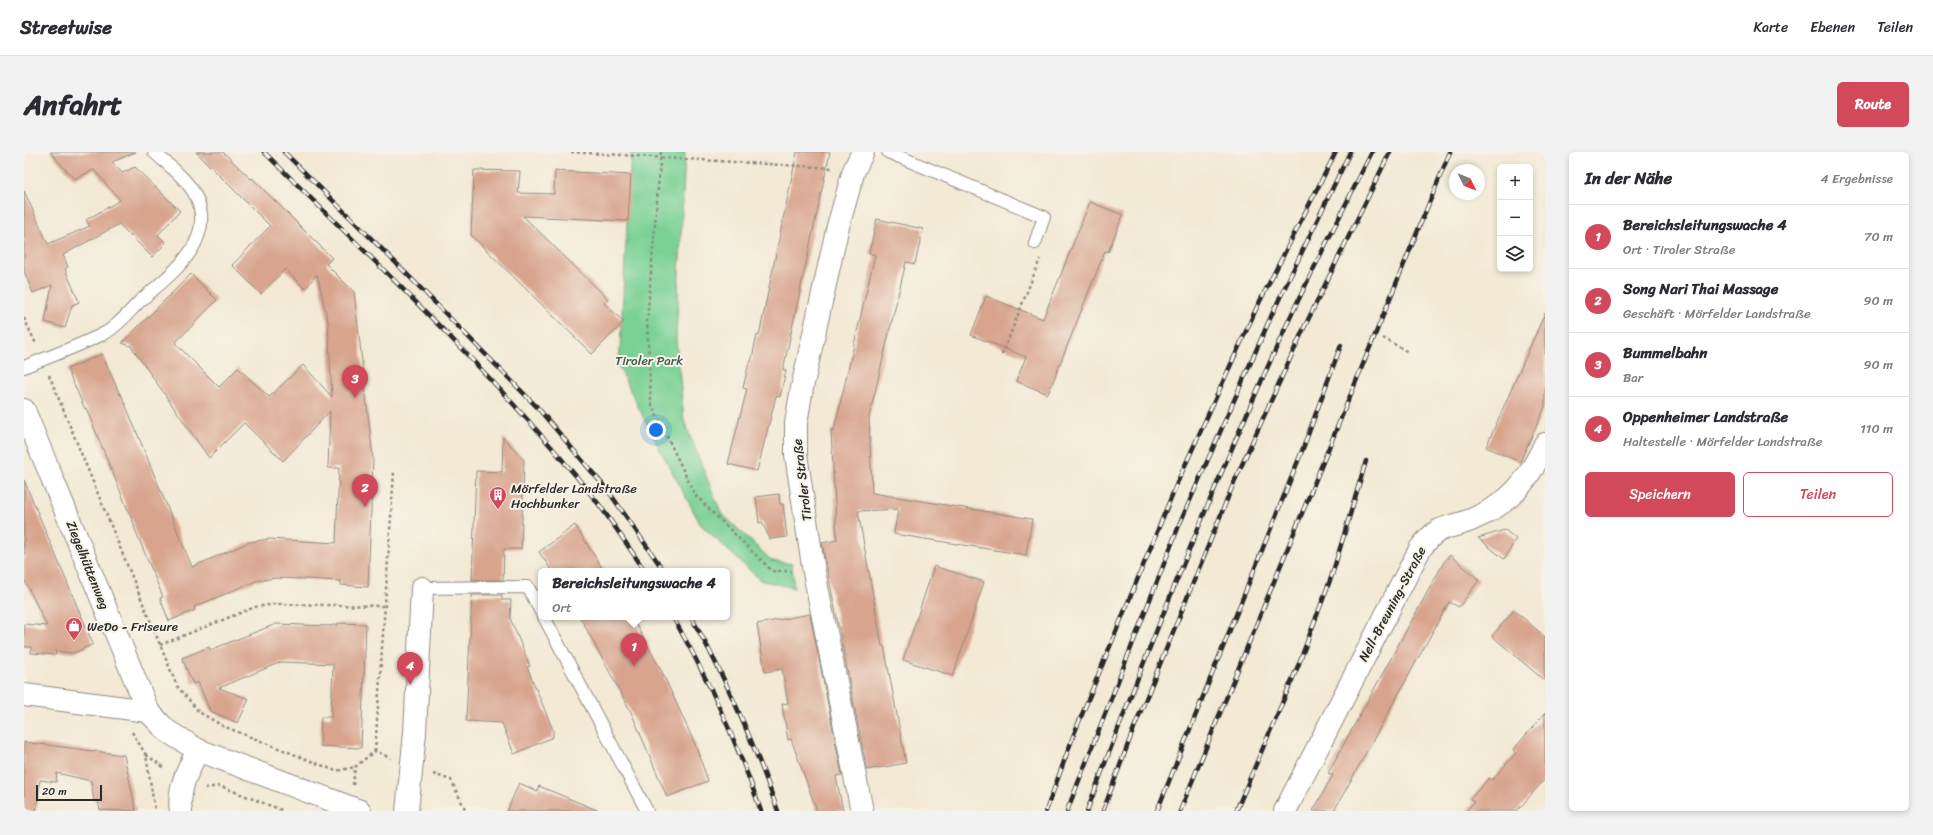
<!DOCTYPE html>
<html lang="de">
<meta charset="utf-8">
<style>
body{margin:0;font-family:Sriracha,sans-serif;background:#f2f2f3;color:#2b2b33}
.controls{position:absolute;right:12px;top:12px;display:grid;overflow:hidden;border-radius:6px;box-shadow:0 2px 6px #0003}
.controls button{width:36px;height:36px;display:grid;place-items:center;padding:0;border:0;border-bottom:1px solid #e1e1e2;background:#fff;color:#2b2b33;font:20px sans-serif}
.compass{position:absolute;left:1425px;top:12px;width:36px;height:36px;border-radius:50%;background:#fff;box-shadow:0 2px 6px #0003;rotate:133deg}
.scale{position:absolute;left:12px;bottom:10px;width:66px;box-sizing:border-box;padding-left:4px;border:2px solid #2b2b2b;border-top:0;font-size:11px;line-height:14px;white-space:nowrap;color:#2b2b2b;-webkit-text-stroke:3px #f7f3e8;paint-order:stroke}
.you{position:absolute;left:632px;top:278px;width:14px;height:14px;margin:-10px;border:3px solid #fff;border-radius:50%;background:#1a73e8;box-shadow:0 0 0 6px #1a73e833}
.badge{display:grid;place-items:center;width:26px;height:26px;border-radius:50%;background:#d1495b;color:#fff;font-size:13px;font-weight:700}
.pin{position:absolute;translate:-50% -33px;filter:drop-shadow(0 1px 2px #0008)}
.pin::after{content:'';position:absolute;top:21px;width:14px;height:12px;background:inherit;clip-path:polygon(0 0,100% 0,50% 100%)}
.popup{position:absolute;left:514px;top:416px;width:192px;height:52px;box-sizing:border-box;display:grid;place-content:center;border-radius:6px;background:#fff;filter:drop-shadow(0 1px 3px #0005);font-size:13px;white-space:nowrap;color:#7c7c81}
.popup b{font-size:15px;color:#2b2b33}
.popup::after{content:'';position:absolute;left:50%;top:100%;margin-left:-8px;border:8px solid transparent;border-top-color:#fff}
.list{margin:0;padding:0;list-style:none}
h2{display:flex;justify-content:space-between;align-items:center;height:52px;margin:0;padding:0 16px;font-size:17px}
h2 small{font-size:13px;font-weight:400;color:#7c7c81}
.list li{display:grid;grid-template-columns:26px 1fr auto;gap:12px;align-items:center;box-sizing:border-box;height:64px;padding:0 16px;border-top:1px solid #e1e1e2}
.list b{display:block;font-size:15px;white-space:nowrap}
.list p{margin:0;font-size:13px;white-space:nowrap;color:#7c7c81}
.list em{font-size:13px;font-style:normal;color:#7c7c81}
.actions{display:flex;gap:8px;padding:12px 16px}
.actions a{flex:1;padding:9px 0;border:1px solid #d1495b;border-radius:6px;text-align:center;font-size:14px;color:#d1495b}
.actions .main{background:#d1495b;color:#fff}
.icon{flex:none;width:22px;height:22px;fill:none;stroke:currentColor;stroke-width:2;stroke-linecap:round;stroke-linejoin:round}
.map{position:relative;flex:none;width:1521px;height:659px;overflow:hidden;border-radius:6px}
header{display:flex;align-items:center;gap:24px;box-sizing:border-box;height:56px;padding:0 20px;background:#fff;border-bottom:1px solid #e1e1e2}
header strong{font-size:19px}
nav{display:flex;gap:22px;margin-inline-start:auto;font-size:14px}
.intro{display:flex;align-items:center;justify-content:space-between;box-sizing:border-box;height:96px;padding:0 24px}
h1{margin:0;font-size:28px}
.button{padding:10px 18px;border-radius:6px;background:#d1495b;color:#fff;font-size:14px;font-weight:700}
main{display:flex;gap:24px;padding:0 24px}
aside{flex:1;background:#fff;border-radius:6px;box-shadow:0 2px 6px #0003}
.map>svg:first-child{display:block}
.green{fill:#7ad195;stroke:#527e60}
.building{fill:#d8a48e}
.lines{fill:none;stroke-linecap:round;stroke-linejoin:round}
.lane-casing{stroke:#8f8a80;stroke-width:14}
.street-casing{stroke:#8f8a80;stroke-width:24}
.secondary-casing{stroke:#8f8a80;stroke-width:24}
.path{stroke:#8f8a80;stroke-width:2.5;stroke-dasharray:3 3;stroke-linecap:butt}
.lane{stroke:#fff;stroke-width:12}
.street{stroke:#fff;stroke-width:22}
.secondary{stroke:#fff;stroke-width:22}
.rail-casing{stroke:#2b2b2b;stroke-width:4.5}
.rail{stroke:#f7f3e8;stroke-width:3;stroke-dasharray:9;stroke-linecap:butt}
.labels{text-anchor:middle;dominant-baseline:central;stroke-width:4;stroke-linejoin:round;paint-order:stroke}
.park-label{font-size:13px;fill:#435d4b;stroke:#f7f3e8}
.street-label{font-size:13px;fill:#2b2b2b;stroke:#f7f3e8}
.poi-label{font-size:13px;fill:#2b2b2b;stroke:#f7f3e8;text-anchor:start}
</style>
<header>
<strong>Streetwise</strong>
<nav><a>Karte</a><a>Ebenen</a><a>Teilen</a></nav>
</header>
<div class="intro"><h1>Anfahrt</h1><a class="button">Route</a></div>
<main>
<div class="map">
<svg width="1521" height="659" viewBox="0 0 1521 659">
<rect width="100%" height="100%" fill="#f7f3e8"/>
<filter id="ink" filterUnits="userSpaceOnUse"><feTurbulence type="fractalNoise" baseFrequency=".025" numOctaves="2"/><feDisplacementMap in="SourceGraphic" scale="8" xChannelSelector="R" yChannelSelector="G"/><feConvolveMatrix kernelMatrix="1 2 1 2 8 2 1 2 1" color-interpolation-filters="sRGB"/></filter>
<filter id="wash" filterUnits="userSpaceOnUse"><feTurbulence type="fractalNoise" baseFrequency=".012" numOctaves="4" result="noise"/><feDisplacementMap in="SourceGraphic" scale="16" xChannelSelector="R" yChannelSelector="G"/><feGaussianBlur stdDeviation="0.9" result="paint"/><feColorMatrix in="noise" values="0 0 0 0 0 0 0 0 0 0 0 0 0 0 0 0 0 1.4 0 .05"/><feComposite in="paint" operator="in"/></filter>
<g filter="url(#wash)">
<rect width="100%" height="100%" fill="#f3e9d4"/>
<polygon class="green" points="607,0 661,0 652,187 660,269 697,361 748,409 768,412 770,436 736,428 677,373 626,279 595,215"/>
<g id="blocks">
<g class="building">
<polygon points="26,0 112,0 88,10 98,21 111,15 156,59 134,83 142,91 128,105 95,72 39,103 44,115 41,117 55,150 48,153 41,176 21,170 28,133 9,141 0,119 0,39 24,92 66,74 62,68 96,48 70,18 50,27"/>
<polygon points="172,0 199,0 227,27 228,26 308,106 302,112 330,140 349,306 344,435 317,433 317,429 280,427 251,426 232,429 170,455 171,458 145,469 136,446 139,445 110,375 111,375 62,256 61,257 43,217 78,202 96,243 97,242 168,415 226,390 245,387 312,391 315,316 304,316 306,259 259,309 220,271 185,306 107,194 98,191 167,122 193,148 151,191 195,235 214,216 245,245 279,213 308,245 304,170 293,122 281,137 261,117 237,142 208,113 246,74"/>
<polygon points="773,0 806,0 759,218 762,218 756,245 752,244 733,319 704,312 723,237 719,236 725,210 727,210 733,183 735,184"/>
<polygon points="450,18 496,19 494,41 530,42 531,19 607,23 604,69 499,64 584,147 580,151 600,170 568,202 447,83"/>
<polygon points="1066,50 1099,63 1084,100 1081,99 1024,242 992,229 1002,205 947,183 962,144 1019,167"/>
<polygon points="853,67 899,77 891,112 882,110 845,265 848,341 1008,367 1002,403 870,382 874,357 834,359 858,494 860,494 882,611 843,618 798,391 813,388 807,278 810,278 851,103 845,101"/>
<polygon points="1521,161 1521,255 1496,310 1462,295"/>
<polygon points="479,285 500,308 497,397 480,397 479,428 448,428 452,319 478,320"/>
<polygon points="0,328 69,492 50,501 31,499 32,503 7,501 7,495 0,495 0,472 23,474 0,427"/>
<polygon points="755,342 756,352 759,352 763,385 746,387 738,370 735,371 732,345"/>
<polygon points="551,373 580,419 528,419 515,400"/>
<polygon points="1481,378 1492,387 1480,407 1454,386"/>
<polygon points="1426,403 1455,428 1435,455 1425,450 1310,659 1289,659 1309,623 1304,621 1420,410"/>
<polygon points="910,414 960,430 929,524 879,508"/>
<polygon points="448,443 478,443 478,448 487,448 486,466 506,514 503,515 529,578 529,585 490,602 478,571 442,569"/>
<polygon points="1490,458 1521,485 1521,529 1468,484"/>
<polygon points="786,462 818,623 812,624 819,659 793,659 767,587 764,588 758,552 764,551 758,517 741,520 733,472"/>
<polygon points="556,465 608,465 638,520 671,592 684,629 643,645 607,560"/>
<polygon points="314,471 342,472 337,596 296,594 297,565 307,565 309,512 257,510 195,536 225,547 214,571 186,559 174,530 169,532 158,506 185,495 186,498 252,472 308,474 309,473 314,473"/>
<polygon points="1521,561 1521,627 1493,659 1442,659 1450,650 1446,647 1465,626 1468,628 1492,601 1489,598"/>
<polygon points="0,590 100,603 112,659 76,658 74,648 70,649 67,629 33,621 32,630 16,628 12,659 0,659"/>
<polygon points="495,631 513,639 515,634 575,659 483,659"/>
</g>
</g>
</g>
<g filter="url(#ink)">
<use href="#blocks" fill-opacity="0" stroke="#8f8a80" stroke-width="1"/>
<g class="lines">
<defs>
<g id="lane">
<polyline points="864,0 1020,65 1011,91"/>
<path d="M0,215c27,-11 55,-21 81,-34 13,-7 24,-21 34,-31 28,-25 77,-58 58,-103 -8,-19 -28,-33 -43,-47"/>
<polyline points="398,436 504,435 517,460"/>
<polyline points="520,465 623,659"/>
</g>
<g id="street">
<polyline points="0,258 124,559 143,579 174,598 336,659"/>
<polyline points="0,543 124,559"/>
<path d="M157,659c-4,-22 8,-43 17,-61"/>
<polyline points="838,659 790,420 772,303 772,271 778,236 813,78 830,18 839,0"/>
<path d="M1261,659l135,-262c20,-26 23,-18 51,-29 40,-17 56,-37 74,-76"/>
</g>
<polyline id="secondary" points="383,659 391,581 398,436"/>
</defs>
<use href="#lane" class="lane-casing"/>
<use href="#street" class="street-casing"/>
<use href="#secondary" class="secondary-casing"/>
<g class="path">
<polyline points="547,0 808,16"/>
<polyline points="637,0 623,169 627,251 671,343 748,419 767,419"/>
<polyline points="0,166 12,192"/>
<polyline points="1359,186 1384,200"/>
<polyline points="978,203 1016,107"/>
<polyline points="25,223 153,534 175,560 199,574 312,619 331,615"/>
<polyline points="136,493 231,455 252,452 360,454"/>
<polyline points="108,580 122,603 131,659"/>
<polyline points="351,599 370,320"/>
<polyline points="122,603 141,616"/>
<polyline points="409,622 427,628 441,657"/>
<polyline points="329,633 331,615 351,599 367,606"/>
<polyline points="181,636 196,634 260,659"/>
</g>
<use href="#lane" class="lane"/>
<use href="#street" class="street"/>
<use href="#secondary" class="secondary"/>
<defs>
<g id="rail">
<path d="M240,0c114,113 233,224 333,350 17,22 32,46 48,69"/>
<polyline points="260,0 372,111 513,255 585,340 640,419"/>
<path d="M649,465c36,63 64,125 88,194"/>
<path d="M667,465c36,62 63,127 87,194"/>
<polyline points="1022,659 1050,582 1153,331 1233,155 1312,0"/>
<polyline points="1043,659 1156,371 1249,160 1326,0"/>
<path d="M1063,659c62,-166 128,-330 202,-491 26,-56 55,-112 83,-168"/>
<polyline points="1079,659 1110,576 1211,328 1280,176 1366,0"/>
<polyline points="1133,659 1278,299 1317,193"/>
<polyline points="1156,659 1426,0"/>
<polyline points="1212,659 1274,514 1308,423 1342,309"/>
</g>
</defs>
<use href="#rail" class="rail-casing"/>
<use href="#rail" class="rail"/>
</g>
</g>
<defs>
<symbol id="building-pin" viewBox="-11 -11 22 30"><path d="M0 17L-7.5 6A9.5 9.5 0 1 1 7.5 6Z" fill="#d1495b" stroke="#f7f3e8"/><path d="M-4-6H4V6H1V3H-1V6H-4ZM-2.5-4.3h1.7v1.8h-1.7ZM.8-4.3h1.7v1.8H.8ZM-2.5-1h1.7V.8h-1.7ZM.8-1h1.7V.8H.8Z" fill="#fff"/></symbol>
<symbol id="shop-pin" viewBox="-11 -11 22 30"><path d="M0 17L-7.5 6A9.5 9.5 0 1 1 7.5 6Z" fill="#d1495b" stroke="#f7f3e8"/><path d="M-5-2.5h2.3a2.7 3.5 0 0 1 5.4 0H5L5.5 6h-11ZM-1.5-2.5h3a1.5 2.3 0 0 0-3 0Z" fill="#fff"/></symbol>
</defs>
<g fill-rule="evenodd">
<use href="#building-pin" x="464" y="333" width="20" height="27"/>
<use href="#shop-pin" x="40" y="464" width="20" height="27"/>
</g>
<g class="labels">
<g class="park-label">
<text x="625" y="208">Tiroler Park</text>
</g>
<g class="street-label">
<text transform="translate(778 328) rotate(-97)">Tiroler Straße</text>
<text transform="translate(64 413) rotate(68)">Ziegelhüttenweg</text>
<text transform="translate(1368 452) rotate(-62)">Nell-Breuning-Straße</text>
</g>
<g class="poi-label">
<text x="487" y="336">Mörfelder Landstraße<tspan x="487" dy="15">Hochbunker</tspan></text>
<text x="63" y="474">WeDo - Friseure</text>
</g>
</g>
</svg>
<div class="controls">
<button>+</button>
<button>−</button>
<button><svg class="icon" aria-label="layers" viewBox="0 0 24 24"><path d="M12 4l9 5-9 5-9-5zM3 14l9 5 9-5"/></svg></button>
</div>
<svg class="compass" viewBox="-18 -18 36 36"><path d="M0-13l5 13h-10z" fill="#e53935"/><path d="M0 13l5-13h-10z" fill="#7c7c81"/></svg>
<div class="scale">20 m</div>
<div class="you"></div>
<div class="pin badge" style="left:610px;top:514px">1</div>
<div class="popup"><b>Bereichsleitungswache 4</b>Ort</div>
<div class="pin badge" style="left:341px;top:355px">2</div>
<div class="pin badge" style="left:331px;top:246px">3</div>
<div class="pin badge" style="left:386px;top:533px">4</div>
</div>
<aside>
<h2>In der Nähe<small>4 Ergebnisse</small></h2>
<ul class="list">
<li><span class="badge">1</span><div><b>Bereichsleitungswache 4</b><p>Ort · Tiroler Straße</p></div><em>70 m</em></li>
<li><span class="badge">2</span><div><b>Song Nari Thai Massage</b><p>Geschäft · Mörfelder Landstraße</p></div><em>90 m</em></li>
<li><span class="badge">3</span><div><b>Bummelbahn</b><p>Bar</p></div><em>90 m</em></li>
<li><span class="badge">4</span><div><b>Oppenheimer Landstraße</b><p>Haltestelle · Mörfelder Landstraße</p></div><em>110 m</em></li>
</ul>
<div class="actions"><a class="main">Speichern</a><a>Teilen</a></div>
</aside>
</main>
